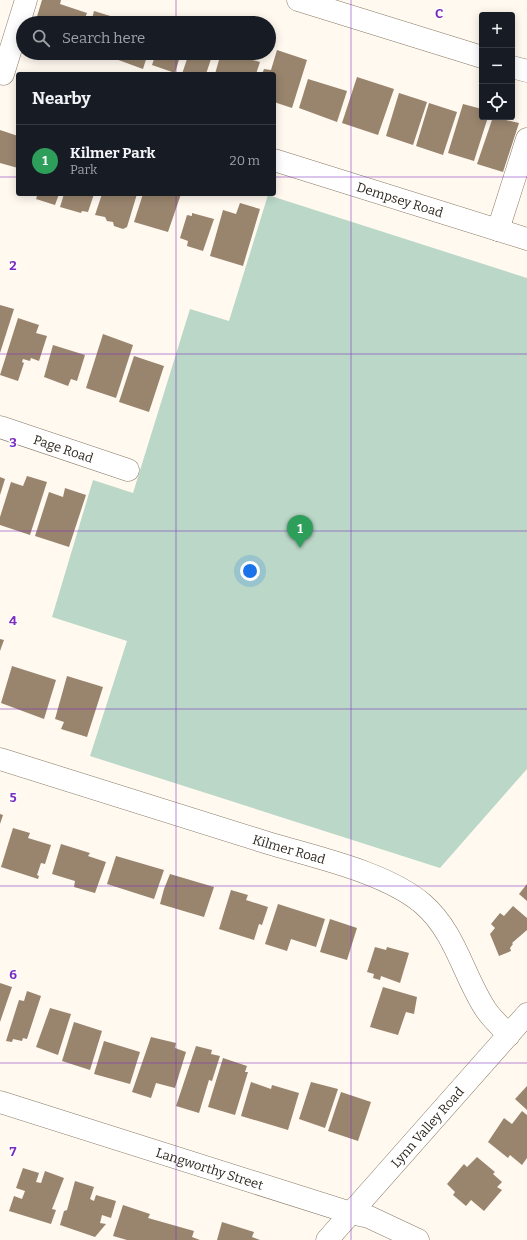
<!DOCTYPE html>
<meta charset="utf-8">
<style>
body{margin:0;font-family:Bitter,serif;background:#20242c;color:#f1f3f6}
.controls{position:absolute;right:12px;top:12px;display:grid;overflow:hidden;border-radius:4px;box-shadow:0 2px 10px #0003}
.controls button{width:36px;height:36px;display:grid;place-items:center;padding:0;border:0;border-bottom:1px solid #363941;background:#171b24;color:#f1f3f6;font:20px sans-serif}
.you{position:absolute;left:250px;top:571px;width:14px;height:14px;margin:-10px;border:3px solid #fff;border-radius:50%;background:#1a73e8;box-shadow:0 0 0 6px #1a73e833}
.badge{display:grid;place-items:center;width:26px;height:26px;border-radius:50%;background:#ea580c;color:#fff;font-size:13px;font-weight:700}
.pin{position:absolute;translate:-50% -33px;filter:drop-shadow(0 1px 2px #0008)}
.pin::after{content:'';position:absolute;top:21px;width:14px;height:12px;background:inherit;clip-path:polygon(0 0,100% 0,50% 100%)}
.list{margin:0;padding:0;list-style:none}
h2{display:flex;justify-content:space-between;align-items:center;height:52px;margin:0;padding:0 16px;font-size:17px}
h2 small{font-size:13px;font-weight:400;color:#9ea1a6}
.list li{display:grid;grid-template-columns:26px 1fr auto;gap:12px;align-items:center;box-sizing:border-box;height:72px;padding:0 16px;border-top:1px solid #363941}
.list b{display:block;font-size:15px;white-space:nowrap}
.list p{margin:0;font-size:13px;white-space:nowrap;color:#9ea1a6}
.list em{font-size:13px;font-style:normal;color:#9ea1a6}
.icon{flex:none;width:22px;height:22px;fill:none;stroke:currentColor;stroke-width:2;stroke-linecap:round;stroke-linejoin:round}
.map{position:relative;flex:none;width:527px;height:1240px;overflow:hidden}
.search{position:absolute;background:#171b24;box-shadow:0 2px 10px #0003;left:16px;top:16px;width:260px;height:44px;display:flex;align-items:center;gap:10px;box-sizing:border-box;padding:0 14px;border-radius:22px;color:#9ea1a6;font-size:15px}
.panel{position:absolute;background:#171b24;box-shadow:0 2px 10px #0003;left:16px;top:72px;width:260px;height:124px;border-radius:4px}
.map>svg:first-child{display:block}
.green{fill:#bad7c7}
.building{fill:#99856e}
.lines{fill:none;stroke-linecap:round;stroke-linejoin:round}
.minor-casing{stroke:#877965;stroke-width:23}
.minor{stroke:#fff;stroke-width:22}
.grid{fill:none;stroke:#7b2cbf;stroke-width:1;stroke-opacity:0.55}
.labels{text-anchor:middle;dominant-baseline:central;stroke-width:3;stroke-linejoin:round;paint-order:stroke}
.street-label{font-size:13px;fill:#2d271f;stroke:#fff}
.grid-label{font-size:13px;text-anchor:middle;font-weight:bold;fill:#7b2cbf;stroke:#fff;stroke-width:3;stroke-linejoin:round;paint-order:stroke}
</style>
<div class="map">
<svg width="527" height="1240" viewBox="0 0 527 1240">
<rect width="100%" height="100%" fill="#fff9f0"/>
<polygon class="green" points="268,195 527,278 527,769 440,868 90,756 127,641 52,617 93,480 133,493 190,309 229,321"/>
<g class="building">
<polygon points="42,0 61,0 60,4 87,13 83,23 35,23"/>
<polygon points="94,11 120,19 119,23 91,23"/>
<polygon points="168,17 187,23 166,23"/>
<polygon points="277,50 307,60 292,108 274,102 274,74 262,74 264,69 271,70"/>
<polygon points="93,53 110,53 109,57 103,56 103,58 93,55"/>
<polygon points="115,53 148,53 143,69 113,58"/>
<polygon points="156,53 181,53 175,73 152,65"/>
<polygon points="189,53 213,53 206,74 182,74"/>
<polygon points="221,53 228,53 260,62 256,74 215,74"/>
<polygon points="357,77 394,89 378,135 342,123"/>
<polygon points="308,79 347,91 337,122 299,108"/>
<polygon points="399,93 427,102 413,145 386,136"/>
<polygon points="429,103 457,112 443,155 416,146"/>
<polygon points="463,104 482,109 482,117 488,117 474,161 448,153"/>
<polygon points="493,117 519,123 503,172 477,164"/>
<polygon points="0,130 18,136 18,168 0,163"/>
<polygon points="33,194 59,194 55,205 36,199 37,196"/>
<polygon points="64,194 94,194 88,212 82,211 81,213 60,207"/>
<polygon points="102,194 137,194 127,227 123,229 114,226 113,222 107,221 105,217 95,215"/>
<polygon points="143,194 181,194 168,232 134,222"/>
<polygon points="240,203 260,209 243,266 210,256 223,210 236,214"/>
<polygon points="192,213 214,219 203,251 187,246 188,241 180,238 187,215 192,216"/>
<polygon points="0,305 14,309 0,353"/>
<polygon points="18,318 39,325 36,333 47,336 39,361 31,358 30,361 23,359 22,362 24,363 18,381 0,375"/>
<polygon points="103,334 133,345 116,398 86,388"/>
<polygon points="53,345 85,355 77,381 71,379 68,386 44,377"/>
<polygon points="134,356 164,366 149,412 119,402"/>
<polygon points="27,476 47,482 30,535 0,525 0,517 11,482 23,486"/>
<polygon points="0,477 5,479 0,495"/>
<polygon points="65,488 86,495 69,547 35,536 49,492 63,497"/>
<polygon points="0,639 4,640 0,651"/>
<polygon points="12,666 56,680 44,719 1,703"/>
<polygon points="67,676 103,687 87,737 61,729 64,722 55,719"/>
<polygon points="0,814 3,815 0,824"/>
<polygon points="13,828 30,833 28,838 51,845 45,864 41,863 37,875 39,876 38,879 1,867"/>
<polygon points="61,844 90,853 88,856 106,862 95,893 74,887 75,881 52,874"/>
<polygon points="116,856 164,870 154,899 107,884"/>
<polygon points="170,874 214,887 204,917 160,904 164,889"/>
<polygon points="527,884 527,901 519,894"/>
<polygon points="231,890 248,895 246,900 268,907 262,925 259,924 254,940 219,929"/>
<polygon points="278,904 325,919 316,947 291,939 287,951 265,944"/>
<polygon points="513,906 527,918 527,930 512,943 513,944 510,948 511,951 499,956 490,934 495,928 491,924 500,913 504,916"/>
<polygon points="330,919 357,928 347,960 320,952"/>
<polygon points="375,947 386,950 387,947 409,953 400,983 381,976 380,980 373,978 374,974 367,972"/>
<polygon points="0,983 12,987 0,1022"/>
<polygon points="383,987 417,997 414,1014 406,1012 398,1035 370,1027"/>
<polygon points="27,991 41,996 27,1039 23,1038 22,1041 13,1039 12,1042 6,1041 19,1000 24,1001"/>
<polygon points="50,1008 71,1014 58,1055 36,1047"/>
<polygon points="74,1022 102,1031 90,1070 62,1061"/>
<polygon points="151,1037 176,1043 175,1048 186,1052 175,1088 156,1083 151,1098 132,1092"/>
<polygon points="104,1041 140,1052 130,1084 94,1074"/>
<polygon points="196,1046 212,1050 211,1054 220,1056 212,1081 209,1080 199,1113 176,1106"/>
<polygon points="223,1058 247,1066 245,1072 248,1072 235,1115 208,1107"/>
<polygon points="251,1082 271,1089 272,1085 299,1093 288,1130 241,1116"/>
<polygon points="311,1082 338,1089 325,1128 299,1119"/>
<polygon points="527,1086 527,1110 515,1099"/>
<polygon points="341,1092 371,1102 358,1141 328,1131"/>
<polygon points="522,1111 527,1115 527,1158 522,1165 510,1155 508,1158 488,1142 504,1118 512,1124"/>
<polygon points="477,1157 495,1172 493,1174 502,1182 497,1187 502,1190 484,1211 471,1200 466,1206 453,1195 455,1192 447,1184 464,1164 467,1167"/>
<polygon points="23,1168 39,1173 36,1182 41,1183 45,1171 64,1178 52,1209 56,1210 51,1224 9,1211 14,1196 22,1199 25,1191 16,1188"/>
<polygon points="75,1181 94,1187 90,1199 94,1201 96,1195 116,1201 111,1218 102,1215 100,1223 106,1224 95,1237 60,1225 64,1211 67,1210"/>
<polygon points="123,1205 150,1214 148,1218 194,1231 192,1237 200,1240 127,1240 113,1236"/>
<polygon points="222,1222 254,1232 252,1237 260,1240 217,1240"/>
</g>
<g class="lines">
<defs>
<g id="minor">
<polyline points="298,0 482,57"/>
<polyline points="512,67 527,71"/>
<polyline points="3,74 26,0"/>
<path id="s1" d="M274,160l253,79"/>
<polyline points="498,230 527,139"/>
<path id="s2" d="M0,427l128,43"/>
<path id="s3" d="M0,759c89,28 178,56 268,84 46,14 118,29 155,61 33,29 40,71 63,106 7,10 15,17 23,25"/>
<path id="s4" d="M0,1102l351,111 18,4 49,23"/>
<path id="s5" d="M327,1240l200,-226"/>
</g>
</defs>
<use href="#minor" class="minor-casing"/>
<use href="#minor" class="minor"/>
</g>
<path class="grid" d="M176,0v23M351,0v1240M176,53v21M0,177h18M274,177h253M176,194v1046M0,354h527M0,531h527M0,709h527M0,886h527M0,1063h527"/>
<g class="labels">
<g class="street-label">
<text stroke="none"><textPath href="#s1" startOffset="132">Dempsey Road</textPath></text>
<text stroke="none"><textPath href="#s2" startOffset="67">Page Road</textPath></text>
<text stroke="none"><textPath href="#s3" startOffset="303">Kilmer Road</textPath></text>
<text stroke="none"><textPath href="#s5" startOffset="151">Lynn Valley Road</textPath></text>
<text stroke="none"><textPath href="#s4" startOffset="220">Langworthy Street</textPath></text>
</g>
</g>
<g class="grid-label">
<text x="439" y="18">C</text>
<text x="13" y="270">2</text>
<text x="13" y="447">3</text>
<text x="13" y="625">4</text>
<text x="13" y="802">5</text>
<text x="13" y="979">6</text>
<text x="13" y="1156">7</text>
</g>
</svg>
<div class="controls">
<button>+</button>
<button>−</button>
<button><svg class="icon" aria-label="locate" viewBox="0 0 24 24"><circle cx="12" cy="12" r="6"/><path d="M12 2v4M12 18v4M2 12h4M18 12h4"/></svg></button>
</div>
<div class="you"></div>
<div class="pin badge" style="left:300px;top:548px;background:#2e9e5b">1</div>
<div class="search"><svg class="icon" aria-label="search" viewBox="0 0 24 24"><circle cx="10" cy="10" r="6"/><path d="M15 15l6 6"/></svg>Search here</div>
<section class="panel">
<h2>Nearby<small></small></h2>
<ul class="list">
<li><span class="badge" style="background:#2e9e5b">1</span><div><b>Kilmer Park</b><p>Park</p></div><em>20 m</em></li>
</ul>
</section>
</div>
